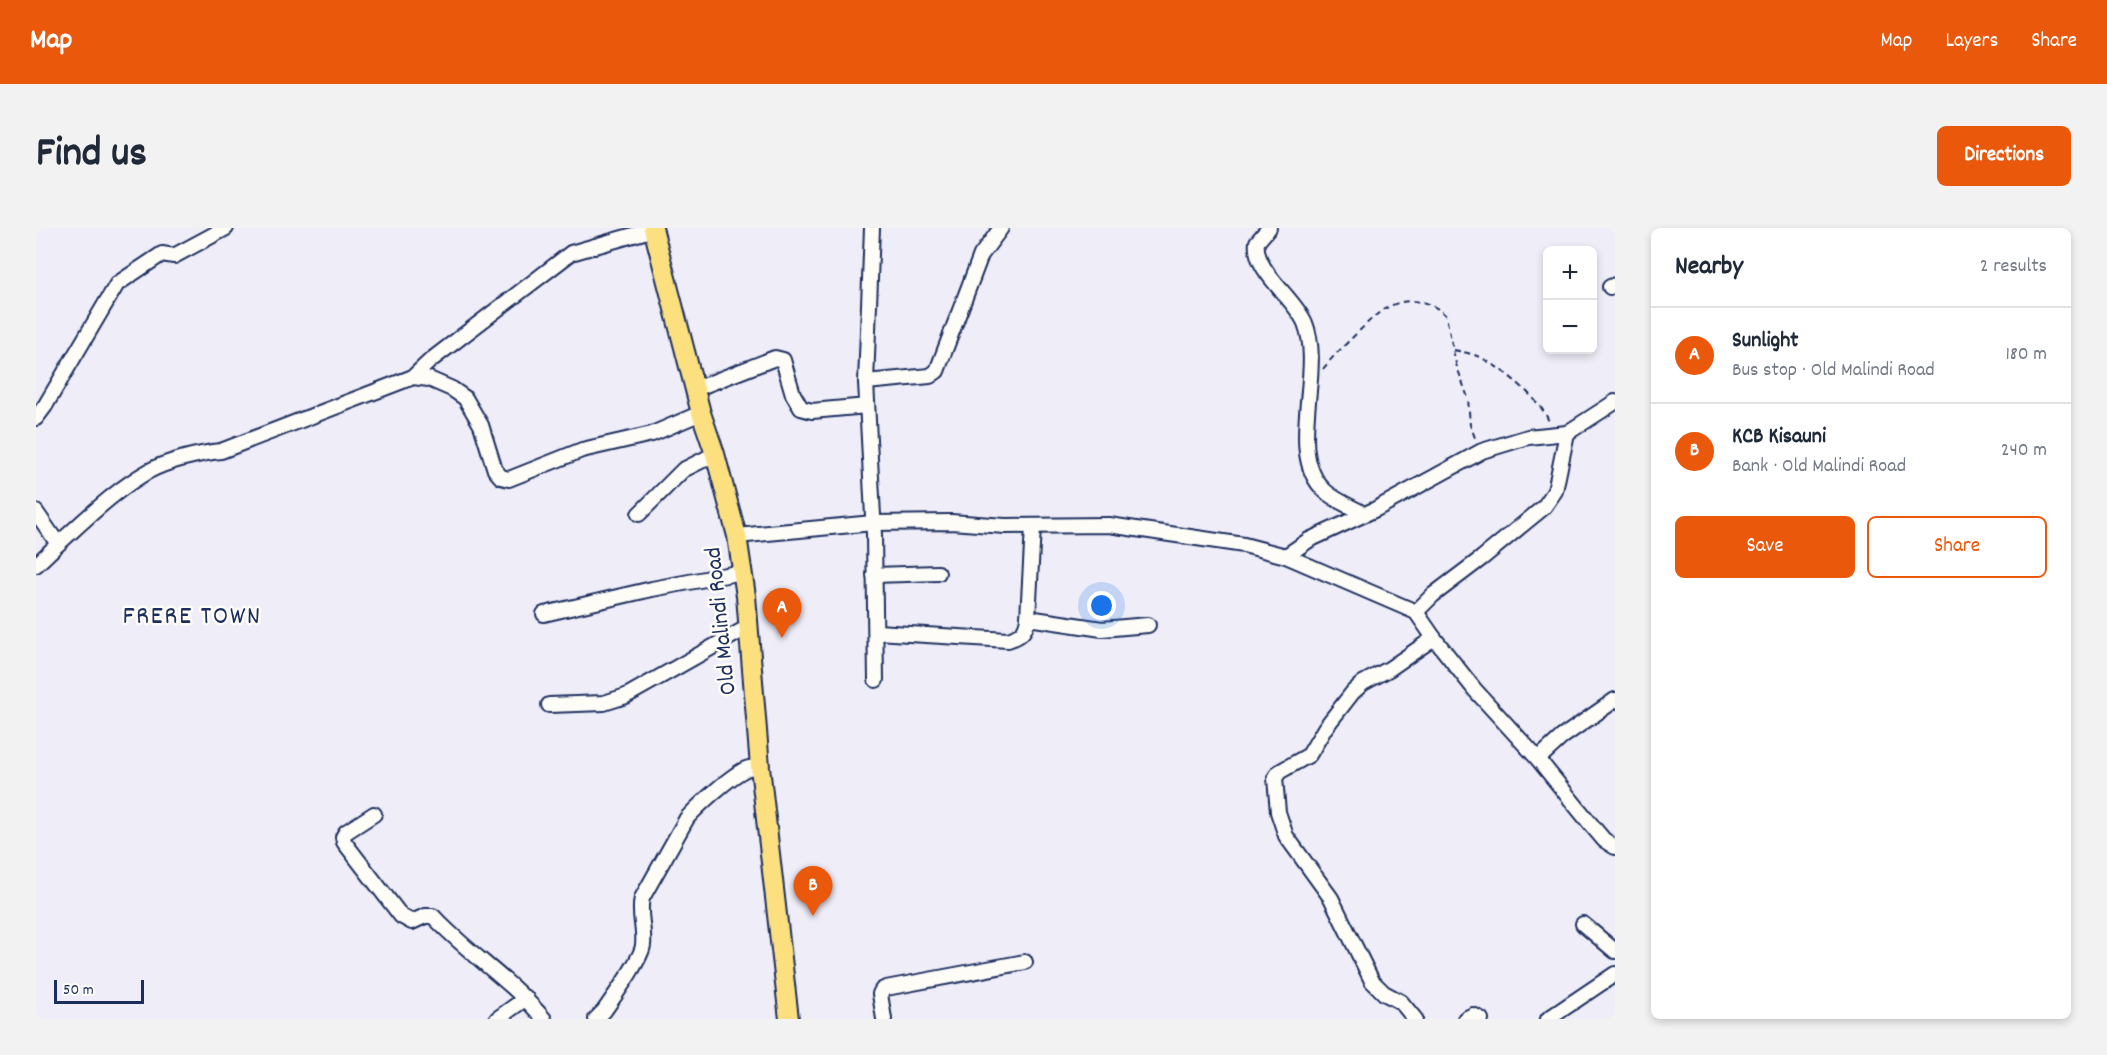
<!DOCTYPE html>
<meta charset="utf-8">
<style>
body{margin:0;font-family:Dekko,sans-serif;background:#f2f2f3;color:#1f2937}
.controls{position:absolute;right:18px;top:18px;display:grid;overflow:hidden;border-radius:9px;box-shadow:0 3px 9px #0003}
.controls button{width:54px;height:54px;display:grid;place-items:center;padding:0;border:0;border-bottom:2px solid #e0e1e3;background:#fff;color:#1f2937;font:30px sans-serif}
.scale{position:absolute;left:18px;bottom:15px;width:90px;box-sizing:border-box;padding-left:6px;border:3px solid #1b2f5e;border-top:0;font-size:16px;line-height:21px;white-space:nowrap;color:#1b2f5e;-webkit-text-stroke:4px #fdfcf7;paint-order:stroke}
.you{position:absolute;left:1066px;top:378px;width:21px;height:21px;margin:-15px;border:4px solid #fff;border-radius:50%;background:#1a73e8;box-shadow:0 0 0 9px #1a73e833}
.badge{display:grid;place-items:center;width:39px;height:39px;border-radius:50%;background:#ea580c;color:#fff;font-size:20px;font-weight:700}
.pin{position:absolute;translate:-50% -50px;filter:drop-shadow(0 2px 3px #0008)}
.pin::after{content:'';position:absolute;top:32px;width:21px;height:18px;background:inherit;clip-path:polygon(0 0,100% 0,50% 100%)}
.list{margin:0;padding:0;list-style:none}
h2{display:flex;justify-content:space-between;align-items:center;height:78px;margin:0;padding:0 24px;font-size:26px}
h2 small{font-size:20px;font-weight:400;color:#747a83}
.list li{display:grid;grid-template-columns:39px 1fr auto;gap:18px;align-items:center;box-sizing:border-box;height:96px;padding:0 24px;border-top:2px solid #e0e1e3}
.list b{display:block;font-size:22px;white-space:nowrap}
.list p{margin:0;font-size:20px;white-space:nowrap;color:#747a83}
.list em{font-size:20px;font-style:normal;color:#747a83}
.actions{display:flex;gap:12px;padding:18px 24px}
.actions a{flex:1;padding:14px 0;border:2px solid #ea580c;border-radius:9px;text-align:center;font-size:21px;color:#ea580c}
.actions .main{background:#ea580c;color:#fff}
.map{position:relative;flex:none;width:1579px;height:791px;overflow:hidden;border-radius:9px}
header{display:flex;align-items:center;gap:36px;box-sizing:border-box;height:84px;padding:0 30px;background:#ea580c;color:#fff}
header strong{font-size:28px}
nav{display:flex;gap:33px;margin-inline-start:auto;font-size:21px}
.intro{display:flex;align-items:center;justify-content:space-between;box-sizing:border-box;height:144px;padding:0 36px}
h1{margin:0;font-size:42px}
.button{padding:15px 27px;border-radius:9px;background:#ea580c;color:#fff;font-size:21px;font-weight:700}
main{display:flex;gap:36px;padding:0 36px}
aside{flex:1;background:#fff;border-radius:9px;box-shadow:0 3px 9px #0003}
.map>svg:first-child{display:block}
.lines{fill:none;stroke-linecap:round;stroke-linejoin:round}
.minor-casing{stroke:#1b2f5e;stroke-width:18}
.major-casing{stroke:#1b2f5e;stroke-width:22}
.path{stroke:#1b2f5e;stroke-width:2;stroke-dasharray:6 4.5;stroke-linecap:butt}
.minor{stroke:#fdfcf7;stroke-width:14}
.major{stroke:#fce080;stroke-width:18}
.labels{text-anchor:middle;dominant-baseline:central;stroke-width:5;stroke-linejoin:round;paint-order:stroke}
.street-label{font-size:24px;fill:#1b2f5e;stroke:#fdfcf7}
.quarter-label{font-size:27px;letter-spacing:1.5px;fill:#1b2f5e;stroke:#fdfcf7}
</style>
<header>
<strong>Map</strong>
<nav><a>Map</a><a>Layers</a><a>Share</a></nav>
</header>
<div class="intro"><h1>Find us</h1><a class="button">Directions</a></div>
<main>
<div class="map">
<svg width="1579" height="791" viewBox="0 0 1579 791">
<rect width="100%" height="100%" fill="#efedf8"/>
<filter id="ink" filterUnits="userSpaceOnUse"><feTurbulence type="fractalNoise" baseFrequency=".0167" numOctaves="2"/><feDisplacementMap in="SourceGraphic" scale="12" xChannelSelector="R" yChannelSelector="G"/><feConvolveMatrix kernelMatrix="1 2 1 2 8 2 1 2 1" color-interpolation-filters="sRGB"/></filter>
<g filter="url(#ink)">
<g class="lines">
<defs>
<g id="minor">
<polyline points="836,0 830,154 838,307 840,452"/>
<path d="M1233,0l-12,14c-4,29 37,55 48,81 20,49 -21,130 20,168 11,10 27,16 39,23"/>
<polyline points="1574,59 1579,57"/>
<polyline points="377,149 393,151 416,161 429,170 445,197 459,242 465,249 473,251 546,222 616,206 665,185"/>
<polyline points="830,154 894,148 901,143 945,27 965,0"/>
<polyline points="659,161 739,130 747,132 757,166 765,180 776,183 831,178"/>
<polyline points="0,190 9,178 81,56 126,26 138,28 190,0"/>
<polyline points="0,284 22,316 0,337"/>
<polyline points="603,286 647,242 679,226"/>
<polyline points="701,308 837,295 915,294 969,298 1073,297 1208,317 1250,328 1380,384 1398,410 1439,462 1502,531 1557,599 1568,612 1579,619"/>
<path d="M22,316c28,-25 57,-54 91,-73 18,-10 52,-18 72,-20l192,-74 18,-17 140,-107 83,-24"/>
<polyline points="1250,328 1273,312 1340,281 1446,223 1492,209 1531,205 1579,174"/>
<polyline points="838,347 902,345"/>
<polyline points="1380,384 1397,367 1446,330 1508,279 1519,263 1531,205"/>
<polyline points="508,386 616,361 706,344"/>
<polyline points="992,390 1066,401 1112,397"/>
<path d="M841,404l131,8c13,-4 18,-9 20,-22l5,-91"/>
<polyline points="513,477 568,475 590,468 712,399"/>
<polyline points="1502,531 1526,509 1579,472"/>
<path d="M338,586l-28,18 -3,5 1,5 57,74 11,6 13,-6h8c34,37 78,64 111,103"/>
<polyline points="1547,696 1579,723"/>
<polyline points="461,791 490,770"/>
<path d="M560,791l8,-8c9,-13 38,-53 39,-66 2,-16 -5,-31 -1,-47l45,-80c12,-13 43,-42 59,-49 4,-2 10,-2 14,-2"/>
<polyline points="848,791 844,766 846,762 850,760 989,734"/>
<polyline points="1379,791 1365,774 1348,765 1336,753 1295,670 1250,608 1242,584 1239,550 1243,544 1273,527 1289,500 1317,464 1327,455 1353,441 1398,410"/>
<polyline points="1429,791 1437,787 1445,791"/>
<polyline points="1512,791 1579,746"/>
</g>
<polyline id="major" points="617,0 665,185 679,226 701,308 710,368 724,539 753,791"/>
</defs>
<use href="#minor" class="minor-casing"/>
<use href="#major" class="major-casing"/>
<g class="path">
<path d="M1418,122c8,2 16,3 23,6 21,8 65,44 72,66"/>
<path d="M1287,141c10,-13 21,-23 32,-34 21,-20 35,-38 67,-33 9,2 18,7 24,14l10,48 12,34 2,27 6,15"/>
</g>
<use href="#minor" class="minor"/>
<use href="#major" class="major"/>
</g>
</g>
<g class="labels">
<g class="street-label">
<text transform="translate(686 393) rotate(-96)">Old Malindi Road</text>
</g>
<g class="quarter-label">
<text x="156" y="389">FRERE TOWN</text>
</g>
</g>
</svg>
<div class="controls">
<button>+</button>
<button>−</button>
</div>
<div class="scale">50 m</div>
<div class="you"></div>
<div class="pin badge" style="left:746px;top:410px">A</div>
<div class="pin badge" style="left:777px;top:688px">B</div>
</div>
<aside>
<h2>Nearby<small>2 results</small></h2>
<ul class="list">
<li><span class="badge">A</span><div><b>Sunlight</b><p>Bus stop · Old Malindi Road</p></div><em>180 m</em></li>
<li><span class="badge">B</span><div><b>KCB Kisauni</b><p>Bank · Old Malindi Road</p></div><em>240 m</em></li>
</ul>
<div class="actions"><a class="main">Save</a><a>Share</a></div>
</aside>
</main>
